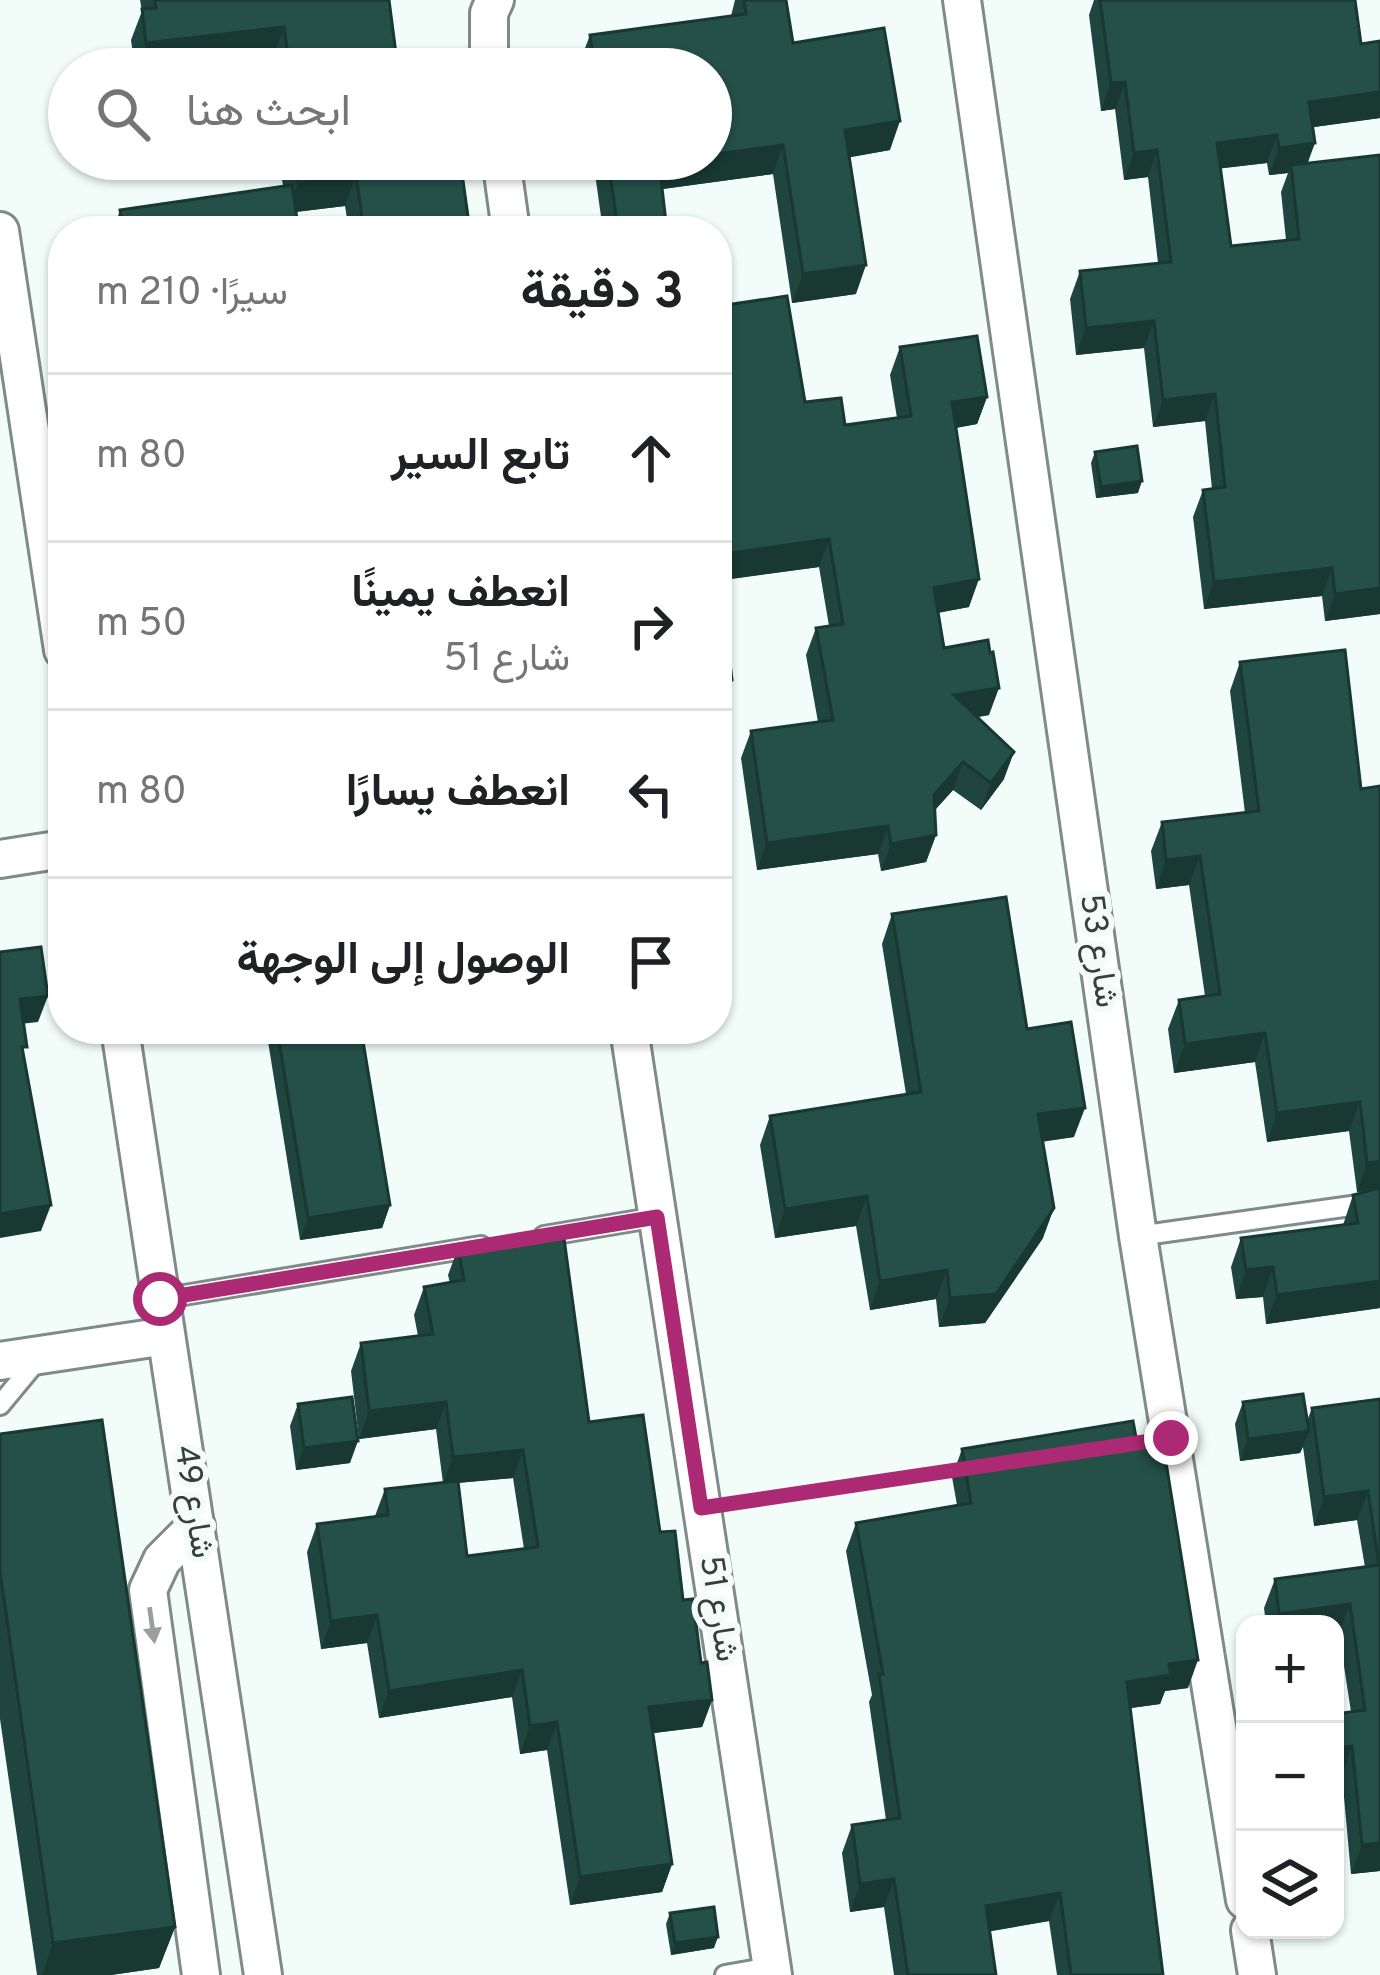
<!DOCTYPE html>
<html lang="ar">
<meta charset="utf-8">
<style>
body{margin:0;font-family:Overpass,Vazirmatn,sans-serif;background:#f2f2f2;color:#202124;direction:rtl}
.controls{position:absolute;right:36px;bottom:36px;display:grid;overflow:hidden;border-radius:24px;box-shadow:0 3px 9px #0004}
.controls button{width:108px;height:108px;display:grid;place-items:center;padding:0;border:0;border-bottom:3px solid #e0e0e0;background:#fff;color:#202124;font:60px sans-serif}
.stop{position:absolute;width:36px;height:36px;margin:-27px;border:9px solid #ac2973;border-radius:50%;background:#fff}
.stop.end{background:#ac2973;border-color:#fff;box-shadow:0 3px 12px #0008}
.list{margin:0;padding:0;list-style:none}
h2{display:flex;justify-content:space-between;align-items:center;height:156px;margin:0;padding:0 48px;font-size:51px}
h2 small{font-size:39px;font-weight:400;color:#757577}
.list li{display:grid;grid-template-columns:78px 1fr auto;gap:36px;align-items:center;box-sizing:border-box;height:168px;padding:0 48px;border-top:3px solid #e0e0e0}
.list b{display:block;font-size:45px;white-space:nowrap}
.list p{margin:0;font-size:39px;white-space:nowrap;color:#757577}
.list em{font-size:39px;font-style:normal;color:#757577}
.icon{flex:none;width:66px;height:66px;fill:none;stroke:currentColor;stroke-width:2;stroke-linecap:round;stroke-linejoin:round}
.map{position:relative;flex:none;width:1380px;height:1975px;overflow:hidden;direction:ltr}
.search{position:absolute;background:#fff;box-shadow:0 3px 9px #0004;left:48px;top:48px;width:684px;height:132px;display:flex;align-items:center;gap:30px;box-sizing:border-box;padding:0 42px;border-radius:66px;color:#757577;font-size:45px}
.panel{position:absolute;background:#fff;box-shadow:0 3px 9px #0004;left:48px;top:216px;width:684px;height:828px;border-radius:48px;direction:rtl}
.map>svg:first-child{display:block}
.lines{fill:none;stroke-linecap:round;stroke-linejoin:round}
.service-casing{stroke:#808a88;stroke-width:24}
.minor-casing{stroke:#808a88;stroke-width:42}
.path{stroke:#939b99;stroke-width:8;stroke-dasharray:6 9;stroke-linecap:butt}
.service{stroke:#fff;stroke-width:18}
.minor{stroke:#fff;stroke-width:36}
.wall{fill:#1f453e;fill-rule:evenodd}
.shaded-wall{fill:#193832}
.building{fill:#245048;stroke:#193832;stroke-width:3}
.oneway{fill:#9c9e9e}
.route{stroke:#ac2973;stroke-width:15}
.labels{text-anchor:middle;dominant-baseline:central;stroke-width:12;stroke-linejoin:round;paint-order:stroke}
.street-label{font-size:33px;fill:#393d3c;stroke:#f2fdfa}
</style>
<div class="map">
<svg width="1380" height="1975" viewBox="0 0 1380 1975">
<rect width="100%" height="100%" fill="#f2fdfa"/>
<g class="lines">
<defs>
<g id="service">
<polyline points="544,1236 657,1217"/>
<polyline points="1138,1236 1380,1202"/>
<polyline points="160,1299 481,1246"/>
<polyline points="0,1405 39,1358"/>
<polyline points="725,1975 771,1967"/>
</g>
<g id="minor">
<polyline points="962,0 1138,1236 1245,1900"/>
<polyline points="489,69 489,13 495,0"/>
<polyline points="501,159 511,231"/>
<polyline points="0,231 63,650"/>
<polyline points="0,859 63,849"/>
<polyline points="120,1029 263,1975"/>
<polyline points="629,1029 773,1975"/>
<polyline points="0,1361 166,1336"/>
<polyline points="196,1526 162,1560 148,1590 201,1975"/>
<polyline points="1250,1930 1257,1975"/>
</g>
</defs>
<use href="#service" class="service-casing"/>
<use href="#minor" class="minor-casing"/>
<polyline class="path" points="739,1502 961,1469"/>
<use href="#service" class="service"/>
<use href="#minor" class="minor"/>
</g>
<g class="wall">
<polygon points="140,0 389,0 398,69 275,69 273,58 175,69 135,69 131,40 142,11"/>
<polygon points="735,0 786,0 793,43 890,150 850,157 856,294 792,303 773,174 662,189 667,231 603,231 593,159 711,159 711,69 580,69 579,64 590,35 731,16"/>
<path d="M1094,0h261l6,44 19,74 -67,9 -5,36 72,-8v459l-55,7 -3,-25 -118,13 -11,-92 10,-27 9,-1 -7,-68 -52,6 -9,-79 -68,7 -6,-56 10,-28 78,-8 -10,-86 -24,3 -9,-71 -14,2 -12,-96zM1267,163l2,12 19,-2 -7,19 5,48 -55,6 -10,-78z"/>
<polygon points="279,159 460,159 470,231 349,231 345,206 296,212 293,231 113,231 120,210 283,186"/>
<polygon points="719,306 805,402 845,425 897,418 890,375 900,347 987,397 977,424 956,428 969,607 938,613 944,648 989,715 977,717 1004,779 981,810 953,790 935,810 936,835 926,862 881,871 878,854 757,870 741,758 751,731 818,722 806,655 816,628 829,626 819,567 720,580 732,680 722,707 717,708 717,311"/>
<polygon points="1095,452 1138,493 1096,498 1091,463"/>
<polygon points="1345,650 1380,1308 1266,1324 1263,1297 1236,1299 1231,1267 1241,1238 1343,1225 1353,1195 1373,1190 1357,1192 1349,1131 1267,1142 1255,1062 1174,1073 1168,1029 1179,1000 1205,996 1189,885 1156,889 1151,851 1162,822 1245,813 1230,691 1240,662"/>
<polygon points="892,914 1074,1137 1043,1141 1043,1238 985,1323 939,1327 936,1299 870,1310 856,1226 775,1238 760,1145 770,1116 906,1094 882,944"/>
<polygon points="266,1029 361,1029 390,1205 382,1228 300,1240"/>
<path d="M458,1248l131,174 71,110 23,68 29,100 -10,27 -49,6 19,131 -10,28 -92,13 -23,-155 -27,4 -8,-57 -133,21 -12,-75 -46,6 -14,-97 10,-28 58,-8 10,-27 58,-6 -7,-54 -77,10 -8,-68 10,-28 57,-7 -4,-21 10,-28 26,-4 -2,-8zM513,1478l11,71 -57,7 -9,-73z"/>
<polygon points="1380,1399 1380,1871 1351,1874 1342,1775 1351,1712 1339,1633 1335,1634 1335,1624 1266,1624 1264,1608 1275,1579 1365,1567 1357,1520 1314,1526 1303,1447 1300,1453 1240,1461 1235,1424 1243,1402 1307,1421 1312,1408"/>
<polygon points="298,1404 350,1463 296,1470 290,1426"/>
<polygon points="0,1434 175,1927 159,1968 111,1975 37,1975 0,1719"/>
<polygon points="962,1449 1188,1688 1165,1691 1160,1704 1130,1708 1163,1975 1057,1975 1049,1921 990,1931 996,1975 894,1975 884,1907 850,1912 842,1853 852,1825 886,1820 869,1702 872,1695 846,1551 856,1523 957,1505 952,1477"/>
<polygon points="670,1913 714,1948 671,1955 666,1924"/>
</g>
<g class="shaded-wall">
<polygon points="284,27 273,58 175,69 137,69 146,43"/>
<polygon points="1125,82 1115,109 1101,111 1111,83"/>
<polygon points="1380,92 1380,118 1300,129 1309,102"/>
<polygon points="900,121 890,150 835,160 845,130"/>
<polygon points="1277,135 1267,163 1208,170 1217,143"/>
<polygon points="1315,143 1305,170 1291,165 1288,173 1269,175 1279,148"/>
<polygon points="783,145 773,174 648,191 659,162 682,159 711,159 711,155"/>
<polygon points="1157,150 1148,177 1124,180 1134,153"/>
<polygon points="356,175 345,206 286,213 298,183"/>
<polygon points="297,219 293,231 279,231 282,222"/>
<polygon points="866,265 856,294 792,303 803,274"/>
<polygon points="1154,321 1144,348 1076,355 1086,328"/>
<polygon points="1215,394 1205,421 1153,427 1163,400"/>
<polygon points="987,397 977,424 943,430 952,402"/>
<polygon points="1142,481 1138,493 1096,498 1101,487"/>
<polygon points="829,539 819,567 717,581 717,555"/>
<polygon points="1332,568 1322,596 1204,609 1214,582"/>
<polygon points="979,579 969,607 924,615 934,588"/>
<polygon points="1380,588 1380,614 1325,621 1335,594"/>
<polygon points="732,680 722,707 717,708 717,682"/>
<polygon points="999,688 989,715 944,723 954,695"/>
<polygon points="1014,752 1004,779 981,810 991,783"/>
<polygon points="963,762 953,790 924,822 934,795"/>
<polygon points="888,826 878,854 757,870 767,843"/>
<polygon points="936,835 926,862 881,871 891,844"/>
<polygon points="1200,856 1189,885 1156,889 1166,860"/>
<polygon points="48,996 38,1022 11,1025 20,999"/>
<polygon points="1265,1033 1255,1062 1174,1073 1185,1044"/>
<polygon points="1360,1102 1349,1131 1267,1142 1277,1113"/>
<polygon points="1085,1108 1074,1137 1028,1144 1038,1114"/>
<polygon points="1380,1161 1380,1190 1357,1192 1367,1163"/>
<polygon points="867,1196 856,1226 775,1238 785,1209"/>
<polygon points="51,1205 41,1231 0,1238 0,1214"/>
<polygon points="390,1205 382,1228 300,1240 308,1218"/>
<polygon points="1054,1208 1043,1238 985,1323 939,1327 950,1298"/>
<polygon points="1273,1267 1263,1297 1236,1299 1246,1270"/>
<polygon points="947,1270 936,1299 870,1310 880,1281"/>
<polygon points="1380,1281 1380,1308 1266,1324 1277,1295"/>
<polygon points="446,1402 436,1429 359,1439 369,1411"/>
<polygon points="1309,1431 1300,1453 1240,1461 1248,1439"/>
<polygon points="358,1441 350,1463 296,1470 304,1448"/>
<polygon points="523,1450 513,1478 443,1484 453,1457"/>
<polygon points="1368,1491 1357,1520 1314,1526 1324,1497"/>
<polygon points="1350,1604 1339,1633 1335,1634 1335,1624 1276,1624 1279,1614"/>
<polygon points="377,1615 367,1643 321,1649 331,1621"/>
<polygon points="1198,1660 1188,1688 1165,1691 1160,1704 1117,1710 1127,1682 1169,1664"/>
<polygon points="522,1670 512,1697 379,1718 389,1691"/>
<polygon points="712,1700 702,1727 639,1735 649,1707"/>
<polygon points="557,1722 547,1750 520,1754 530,1726"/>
<polygon points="1352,1746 1342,1775 1335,1776 1335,1749"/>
<polygon points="1380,1843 1380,1871 1351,1874 1362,1845"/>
<polygon points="672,1864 662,1892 570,1905 580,1877"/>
<polygon points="894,1879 884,1907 850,1912 860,1884"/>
<polygon points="1060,1893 1049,1921 975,1934 986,1906"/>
<polygon points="175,1927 159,1968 111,1975 42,1975 53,1943"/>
<polygon points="718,1937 714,1948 671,1955 675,1943"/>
</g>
<g class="building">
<polygon points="155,0 389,0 398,69 290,69 284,27 146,43 142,9 156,8"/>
<polygon points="744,0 786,0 793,43 884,28 900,121 845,130 866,265 803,274 783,145 711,155 711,69 595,69 590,35 746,14"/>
<polygon points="1100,0 1355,0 1361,44 1380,41 1380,92 1309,102 1315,143 1279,148 1277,135 1217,143 1231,246 1299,239 1291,165 1380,155 1380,588 1335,594 1332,568 1214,582 1203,490 1225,487 1215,394 1163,400 1154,321 1086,328 1080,271 1171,262 1157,150 1134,153 1125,82 1111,83"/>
<polygon points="294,159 460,159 470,231 364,231 356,175 298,183"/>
<polygon points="608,159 682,159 659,162 667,231 607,231 606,223 617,222"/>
<polygon points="292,185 297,219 282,222 284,231 124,231 120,210"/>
<polygon points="787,296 805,402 841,398 845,425 911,416 900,347 977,336 987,397 952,402 979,579 934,588 944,648 988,640 990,653 993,652 999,688 954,695 1014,752 991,783 963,762 934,795 936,835 891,844 888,826 767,843 751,731 833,720 816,628 843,624 829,539 717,555 732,680 717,682 717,435 719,435 717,423 717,327 722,326 719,306"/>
<polygon points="1137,446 1142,481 1101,487 1095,452"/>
<polygon points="1345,650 1361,789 1380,786 1380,1161 1367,1163 1360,1102 1277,1113 1265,1033 1185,1044 1179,1000 1220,994 1200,856 1166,860 1162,822 1259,811 1240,662"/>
<polygon points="1006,897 1027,1029 1071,1022 1085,1108 1038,1114 1054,1208 996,1294 950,1298 947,1270 880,1281 867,1196 785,1209 770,1116 921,1092 892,914"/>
<polygon points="41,947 48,996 20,999 27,1047 22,1047 51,1205 0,1214 0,952"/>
<polygon points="277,1029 361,1029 390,1205 308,1218"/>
<polygon points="1380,1188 1380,1281 1277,1295 1273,1267 1246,1270 1241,1238 1358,1223 1353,1195"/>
<polygon points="563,1231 589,1422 643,1415 660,1532 675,1531 683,1600 693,1599 701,1663 707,1662 712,1700 649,1707 672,1864 580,1877 557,1722 530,1726 522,1670 389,1691 377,1615 331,1621 317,1524 388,1515 385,1489 458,1481 467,1556 538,1547 523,1450 453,1457 446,1402 369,1411 361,1343 433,1334 424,1287 464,1280 458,1248"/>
<polygon points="1303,1394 1309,1431 1248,1439 1243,1402"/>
<polygon points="352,1397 358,1441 304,1448 298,1404"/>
<polygon points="1380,1399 1380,1843 1362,1845 1352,1746 1335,1749 1335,1714 1365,1710 1350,1604 1279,1614 1275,1579 1379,1565 1368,1491 1324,1497 1312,1408"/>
<polygon points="102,1420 175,1927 53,1943 0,1571 0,1434"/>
<polygon points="1133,1421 1138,1448 1163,1444 1198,1660 1169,1664 1171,1675 1127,1682 1163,1975 1071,1975 1060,1893 986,1906 996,1975 908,1975 894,1879 860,1884 852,1825 900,1818 879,1674 883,1674 856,1523 971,1503 962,1449"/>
<polygon points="714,1907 718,1937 675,1943 670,1913"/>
</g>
<defs><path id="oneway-solid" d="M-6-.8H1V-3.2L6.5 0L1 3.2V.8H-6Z" transform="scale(3)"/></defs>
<use class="oneway" href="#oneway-solid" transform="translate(152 1625) rotate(82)"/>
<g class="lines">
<polyline class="route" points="160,1299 657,1217 701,1508 1171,1438"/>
</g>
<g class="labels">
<g class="street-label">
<text transform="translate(1097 951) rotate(82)">شارع 53</text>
<text transform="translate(192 1502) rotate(81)">شارع 49</text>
<text transform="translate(717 1609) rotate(81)">شارع 51</text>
</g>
</g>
</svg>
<div class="controls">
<button>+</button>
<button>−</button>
<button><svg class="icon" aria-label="layers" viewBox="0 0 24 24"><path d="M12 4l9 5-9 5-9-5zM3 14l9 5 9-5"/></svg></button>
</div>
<div class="stop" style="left:160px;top:1299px"></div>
<div class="stop end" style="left:1171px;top:1438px"></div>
<div class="search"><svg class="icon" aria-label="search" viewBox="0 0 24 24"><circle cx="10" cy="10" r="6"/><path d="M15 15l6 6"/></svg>ابحث هنا</div>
<section class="panel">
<h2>3 دقيقة<small>سيرًا · 210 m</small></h2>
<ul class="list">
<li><svg class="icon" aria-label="ahead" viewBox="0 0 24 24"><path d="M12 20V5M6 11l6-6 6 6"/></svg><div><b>تابع السير</b></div><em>80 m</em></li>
<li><svg class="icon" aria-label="right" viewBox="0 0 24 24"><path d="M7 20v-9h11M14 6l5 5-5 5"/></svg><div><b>انعطف يمينًا</b><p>شارع 51</p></div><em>50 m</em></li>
<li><svg class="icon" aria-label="left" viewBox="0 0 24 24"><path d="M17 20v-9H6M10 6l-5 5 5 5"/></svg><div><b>انعطف يسارًا</b></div><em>80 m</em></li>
<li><svg class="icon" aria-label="arrive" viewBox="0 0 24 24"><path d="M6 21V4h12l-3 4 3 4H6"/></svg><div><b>الوصول إلى الوجهة</b></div></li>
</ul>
</section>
</div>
